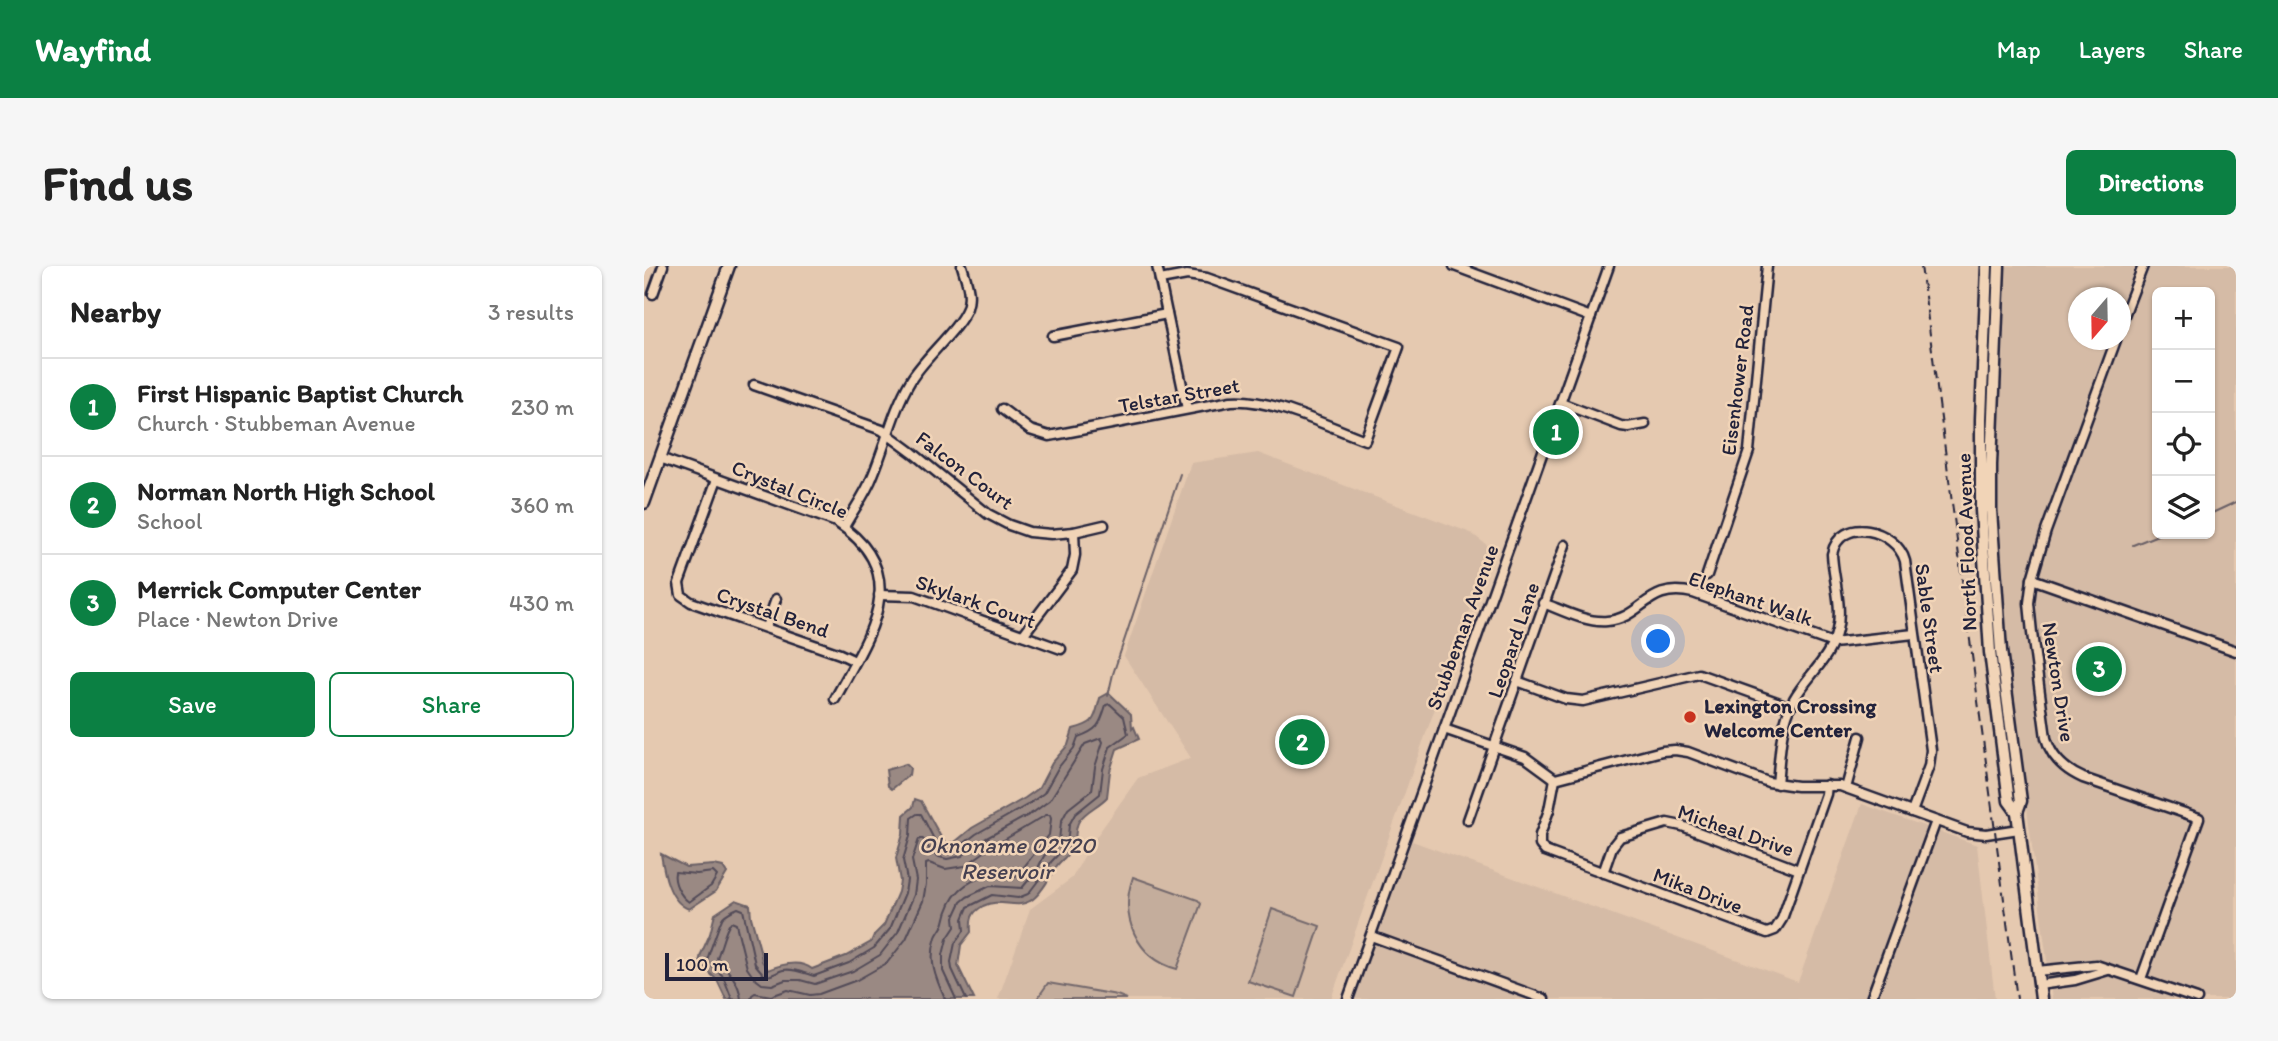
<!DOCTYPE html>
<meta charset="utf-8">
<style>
body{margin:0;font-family:Itim,sans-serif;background:#f6f6f6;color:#222}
.controls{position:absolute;right:21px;top:21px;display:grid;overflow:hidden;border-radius:10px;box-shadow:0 2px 5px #0004}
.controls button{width:63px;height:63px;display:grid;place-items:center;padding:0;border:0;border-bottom:2px solid #e0e0e0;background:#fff;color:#222;font:35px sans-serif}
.compass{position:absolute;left:1424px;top:21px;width:63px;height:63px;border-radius:50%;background:#fff;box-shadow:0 2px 5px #0004;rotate:200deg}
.scale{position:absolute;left:21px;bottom:18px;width:103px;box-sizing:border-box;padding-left:7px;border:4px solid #22223b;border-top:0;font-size:19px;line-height:24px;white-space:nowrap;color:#22223b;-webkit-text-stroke:5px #f1d4b7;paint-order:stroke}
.you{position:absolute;left:1015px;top:376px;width:24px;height:24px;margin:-18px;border:5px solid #fff;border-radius:50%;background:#1a73e8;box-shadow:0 0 0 10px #1a73e833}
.badge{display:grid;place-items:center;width:46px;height:46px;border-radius:50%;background:#0b8043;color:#fff;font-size:23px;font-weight:700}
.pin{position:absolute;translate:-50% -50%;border:4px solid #fff;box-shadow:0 2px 7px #0006}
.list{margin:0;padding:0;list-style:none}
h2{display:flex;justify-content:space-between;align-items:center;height:91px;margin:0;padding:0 28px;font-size:30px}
h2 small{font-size:23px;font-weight:400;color:#767676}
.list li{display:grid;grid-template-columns:46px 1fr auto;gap:21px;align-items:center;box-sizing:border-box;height:98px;padding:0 28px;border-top:2px solid #e0e0e0}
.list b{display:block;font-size:26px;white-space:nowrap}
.list p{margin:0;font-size:23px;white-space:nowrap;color:#767676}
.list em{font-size:23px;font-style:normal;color:#767676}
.actions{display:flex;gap:14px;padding:21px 28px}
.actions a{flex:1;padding:16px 0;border:2px solid #0b8043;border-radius:10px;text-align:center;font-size:24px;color:#0b8043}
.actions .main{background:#0b8043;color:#fff}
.icon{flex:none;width:38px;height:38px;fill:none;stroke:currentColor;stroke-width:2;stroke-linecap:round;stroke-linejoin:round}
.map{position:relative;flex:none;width:1592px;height:733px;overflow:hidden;border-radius:10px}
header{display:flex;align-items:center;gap:42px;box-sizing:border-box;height:98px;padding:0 35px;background:#0b8043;color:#fff}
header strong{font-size:33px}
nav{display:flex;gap:38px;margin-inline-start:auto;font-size:24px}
.intro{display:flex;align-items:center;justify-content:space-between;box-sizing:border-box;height:168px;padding:0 42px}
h1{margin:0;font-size:49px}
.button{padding:18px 32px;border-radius:10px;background:#0b8043;color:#fff;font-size:24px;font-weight:700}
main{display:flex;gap:42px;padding:0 42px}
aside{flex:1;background:#fff;border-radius:10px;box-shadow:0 2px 5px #0004}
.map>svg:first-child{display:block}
.built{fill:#d5bba6;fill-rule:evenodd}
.green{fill:#c4ad9c;stroke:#73686c;stroke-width:2}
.water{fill:#9a8983;stroke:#6a6066;stroke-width:2}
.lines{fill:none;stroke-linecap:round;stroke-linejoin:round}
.shore{stroke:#524b58;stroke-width:2}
.stream{stroke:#6a6066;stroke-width:2}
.minor-casing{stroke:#22223b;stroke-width:13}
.major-casing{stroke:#22223b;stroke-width:15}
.minor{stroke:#f1d4b7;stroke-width:8}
.major{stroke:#f1d4b7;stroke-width:10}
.rail{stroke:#22223b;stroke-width:2;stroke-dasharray:10 5;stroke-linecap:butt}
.poi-dot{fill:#c8321e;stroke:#f1d4b7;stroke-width:2.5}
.labels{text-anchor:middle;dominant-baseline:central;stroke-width:5;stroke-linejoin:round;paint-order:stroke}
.street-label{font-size:21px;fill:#22223b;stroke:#f1d4b7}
.poi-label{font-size:21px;font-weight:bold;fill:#22223b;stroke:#f1d4b7;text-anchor:start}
.water-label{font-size:23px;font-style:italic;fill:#464151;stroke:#f1d4b7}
</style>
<header>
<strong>Wayfind</strong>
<nav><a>Map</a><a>Layers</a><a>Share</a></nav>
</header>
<div class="intro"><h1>Find us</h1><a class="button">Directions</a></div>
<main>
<aside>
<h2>Nearby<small>3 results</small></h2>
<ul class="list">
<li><span class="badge">1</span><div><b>First Hispanic Baptist Church</b><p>Church · Stubbeman Avenue</p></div><em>230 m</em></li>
<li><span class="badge">2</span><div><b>Norman North High School</b><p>School</p></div><em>360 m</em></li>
<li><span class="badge">3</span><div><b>Merrick Computer Center</b><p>Place · Newton Drive</p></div><em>430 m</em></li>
</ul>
<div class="actions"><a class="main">Save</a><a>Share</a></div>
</aside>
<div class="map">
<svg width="1592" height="733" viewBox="0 0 1592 733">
<rect width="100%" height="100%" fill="#e5c9b0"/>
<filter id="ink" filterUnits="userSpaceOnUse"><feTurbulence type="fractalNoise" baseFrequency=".0143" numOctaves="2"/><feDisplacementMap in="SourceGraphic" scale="14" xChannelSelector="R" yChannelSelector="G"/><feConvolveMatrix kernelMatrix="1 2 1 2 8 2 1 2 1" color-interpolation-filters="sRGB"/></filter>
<g filter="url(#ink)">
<g class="built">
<path d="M1361,0h231v733h-184l-47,-359 -7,-93 -1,-126zM1513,26h53v242h-53zM1434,32h42v42h-42z"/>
<polygon points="614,187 827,267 848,283 687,733 354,733 386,643 428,612 447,578 494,512 547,492 480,390 547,197"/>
<polygon points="1218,538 1333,579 1351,733 710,733 768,575 1154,716"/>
</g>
<g class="green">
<path d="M489,611l65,23 3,4 -24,65c-41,-11 -58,-53 -44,-92z"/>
<polygon points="628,643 676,660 652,731 604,715"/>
<polygon points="404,717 473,729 483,733 393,733"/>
</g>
<g class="water">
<path d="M465,427l22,21 1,15 2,-2 5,12 -22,10 -7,22 -3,26c-8,9 -22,14 -28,24 -5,8 -2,18 -6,26 -3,8 -13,13 -17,20 -6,10 -16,29 -26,34 -15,9 -30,-4 -47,5 -12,7 -13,13 -12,26l-10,13 -3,21 16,33h-248l-9,-19 -18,-17 2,-9 9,-20 5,-20 21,-14 14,5 1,12 9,33 2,11 6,9c14,-6 31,-11 44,-1l34,-13 25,-14 3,-7 10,-10 14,-33 2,-11 -4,-23 7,-24 1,-19 9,-8 2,-8 6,2 21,38 5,4 8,-1 17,-14 53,-30 14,-10 13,-25 16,-18 5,-16c23,-6 21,-9 27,-31z"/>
<polygon points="262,498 266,502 265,509 248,523 244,520 242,504"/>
<path d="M17,588l25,13 28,-2 9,2 4,6 -11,18 -27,18c-20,-7 -25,-36 -28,-55z"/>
</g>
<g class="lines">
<g class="shore">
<path d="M31,606l22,2 16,-2 4,4 -6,10 -22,16c-9,-6 -16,-20 -14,-30z"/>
<path d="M88,733l-9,-23 -16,-15c1,-5 14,-42 16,-44 4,-4 10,-7 15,-9l5,2 12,54 10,12c8,0 11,-4 18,-6 10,-2 21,3 31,6l35,-13 25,-15 16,-19 15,-36 2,-13 -4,-20 7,-24 1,-18 6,-4h4l15,29 6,6 16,-1 18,-14 53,-30 15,-11 14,-25 16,-20 4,-11c20,-7 22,-12 28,-32l4,-1 14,13 4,17 -18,13 -7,22 -3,25 -25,20 -6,11 -2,20 -16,17 -7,14 -6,5 -10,13 -10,4 -26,-3 -24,12 -5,12 1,12 -9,12 -4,19 1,7 14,30"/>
<path d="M97,733c-2,-18 -13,-28 -24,-41 4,-10 8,-29 14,-36l5,2 11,44 7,10 8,6 10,1 13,-5h15l15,4 38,-13 27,-16 18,-23 16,-37 2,-15 -4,-20 7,-21h4l7,11 9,7 8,2 15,-3 19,-15 53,-29 16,-12 35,-56 16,-6 2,4 -8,25 -3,23 -24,19 -7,13 -2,18 -15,16 -7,14 -15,18 -32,-2 -23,11 -6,5 -7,15 1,10 -8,12 -4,16v16l13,28"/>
<path d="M107,733l1,-4 3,-2 16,3 17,-6 22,5 9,-1 38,-14 30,-17 19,-24 17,-38 3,-17v-20l3,-1 16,6 20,-3 22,-16 59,-35h4l1,4 -2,16 -33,42c-8,0 -17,-3 -26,-1 -28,4 -41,21 -46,46 -1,5 -6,10 -8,15 -8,23 -1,40 9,62"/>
</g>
<g class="stream">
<polyline points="1566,248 1592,236"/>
<polyline points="1489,279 1516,268"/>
<polyline points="464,430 469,408 536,208"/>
</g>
<defs>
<g id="minor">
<polyline points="513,0 543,143"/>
<polyline points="810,0 947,51"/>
<polyline points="9,28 19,0"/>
<polyline points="1476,60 1499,0"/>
<polyline points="409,70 523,48"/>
<path d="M1472,74l-70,191 -14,48 -3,24 3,30 14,105c5,19 19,32 37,40l116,40 -58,161"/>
<polyline points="110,119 238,164 269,187 344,248 365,259 385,266 407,268 430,266 460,259"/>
<polyline points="917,137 977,160 984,161 1001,158"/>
<path d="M358,143l28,21 19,6 182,-35c38,-4 96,25 134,39l34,-93 -192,-69 -20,-3 -27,5"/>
<path d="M16,192l176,64c80,52 32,115 -1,177"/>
<polyline points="73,213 35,317 37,329 47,336 196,388 211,395"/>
<path d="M200,261c9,-17 22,-33 29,-52 13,-31 20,-65 38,-95 14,-23 48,-51 56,-72 5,-15 -1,-28 -5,-42"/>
<polyline points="1063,309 1105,185 1123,0"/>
<polyline points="1388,313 1592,385"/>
<polyline points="235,329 270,330 417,383"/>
<path d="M899,337c19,7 43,20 64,18 36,-3 40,-39 86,-28l140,50 81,-9"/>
<polyline points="122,361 132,333"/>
<polyline points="379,369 428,304 431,289 430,266"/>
<polyline points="873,415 922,433 939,435 1055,408 1147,441"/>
<polyline points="800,463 881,491 911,513 1018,485 1031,484 1044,486 1124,516 1153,520 1196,520 1323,566 1342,568 1375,563"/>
<polyline points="911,513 905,544 896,569 896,579 901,585 1123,667 1131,664 1138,653 1182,528 1183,519"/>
<path d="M1133,518c3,-29 3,-59 17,-85 14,-24 37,-41 43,-69 6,-24 -4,-52 -5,-76 8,-39 64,-25 73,7l26,189 -2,16 -17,46"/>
<polyline points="1202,522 1216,471"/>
<polyline points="824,554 921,279"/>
<polyline points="959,607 968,581 976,571 1023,557 1038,560 1155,604"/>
<polyline points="727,670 900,733"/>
<polyline points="1393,705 1452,699 1553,733"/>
<polyline points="1395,719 1431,714 1464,704"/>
<polyline points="704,733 965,0"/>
<polyline points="1227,733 1292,555"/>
</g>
<g id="major">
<polyline points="1343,0 1337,153 1337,244 1346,386 1365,535 1373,546 1397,733"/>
<polyline points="1355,0 1347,199 1347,244 1357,385 1377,535 1373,546"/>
<polyline points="0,237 85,0"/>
</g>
</defs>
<use href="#minor" class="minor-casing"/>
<use href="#major" class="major-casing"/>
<use href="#minor" class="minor"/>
<use href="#major" class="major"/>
<polyline class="rail" points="1277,0 1373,733"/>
</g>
</g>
<circle class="poi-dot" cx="1046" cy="451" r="7"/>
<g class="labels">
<g class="street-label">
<text transform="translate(1093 114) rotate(-83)">Eisenhower Road</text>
<text transform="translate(535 129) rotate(-10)">Telstar Street</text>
<text transform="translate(321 204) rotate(37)">Falcon Court</text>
<text transform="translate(146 223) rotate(22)">Crystal Circle</text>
<text transform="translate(1322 276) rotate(-92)">North Flood Avenue</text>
<text transform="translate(1107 332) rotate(19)">Elephant Walk</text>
<text transform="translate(332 335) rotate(19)">Skylark Court</text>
<text transform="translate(129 346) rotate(19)">Crystal Bend</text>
<text transform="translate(1286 352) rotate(82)">Sable Street</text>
<text transform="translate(818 361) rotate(-70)">Stubbeman Avenue</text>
<text transform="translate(869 374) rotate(-71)">Leopard Lane</text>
<text transform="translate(1415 416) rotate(81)">Newton Drive</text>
<text transform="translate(1092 564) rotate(19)">Micheal Drive</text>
<text transform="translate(1054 624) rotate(21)">Mika Drive</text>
</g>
<g class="poi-label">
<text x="1060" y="439">Lexington Crossing<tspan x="1060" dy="24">Welcome Center</tspan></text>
</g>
<g class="water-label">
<text x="363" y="579">Oknoname 02720<tspan x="363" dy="26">Reservoir</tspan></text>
</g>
</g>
</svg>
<div class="controls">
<button>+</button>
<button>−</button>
<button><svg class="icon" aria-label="locate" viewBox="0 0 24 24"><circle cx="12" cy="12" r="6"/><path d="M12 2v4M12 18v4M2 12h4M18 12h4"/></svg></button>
<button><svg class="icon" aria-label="layers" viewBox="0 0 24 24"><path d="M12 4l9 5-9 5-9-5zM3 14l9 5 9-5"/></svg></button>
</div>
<svg class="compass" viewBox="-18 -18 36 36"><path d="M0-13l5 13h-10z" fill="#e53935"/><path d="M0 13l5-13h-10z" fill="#767676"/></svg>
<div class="scale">100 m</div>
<div class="you"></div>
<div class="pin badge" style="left:912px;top:166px">1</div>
<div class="pin badge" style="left:658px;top:476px">2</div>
<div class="pin badge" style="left:1455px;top:403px">3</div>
</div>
</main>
